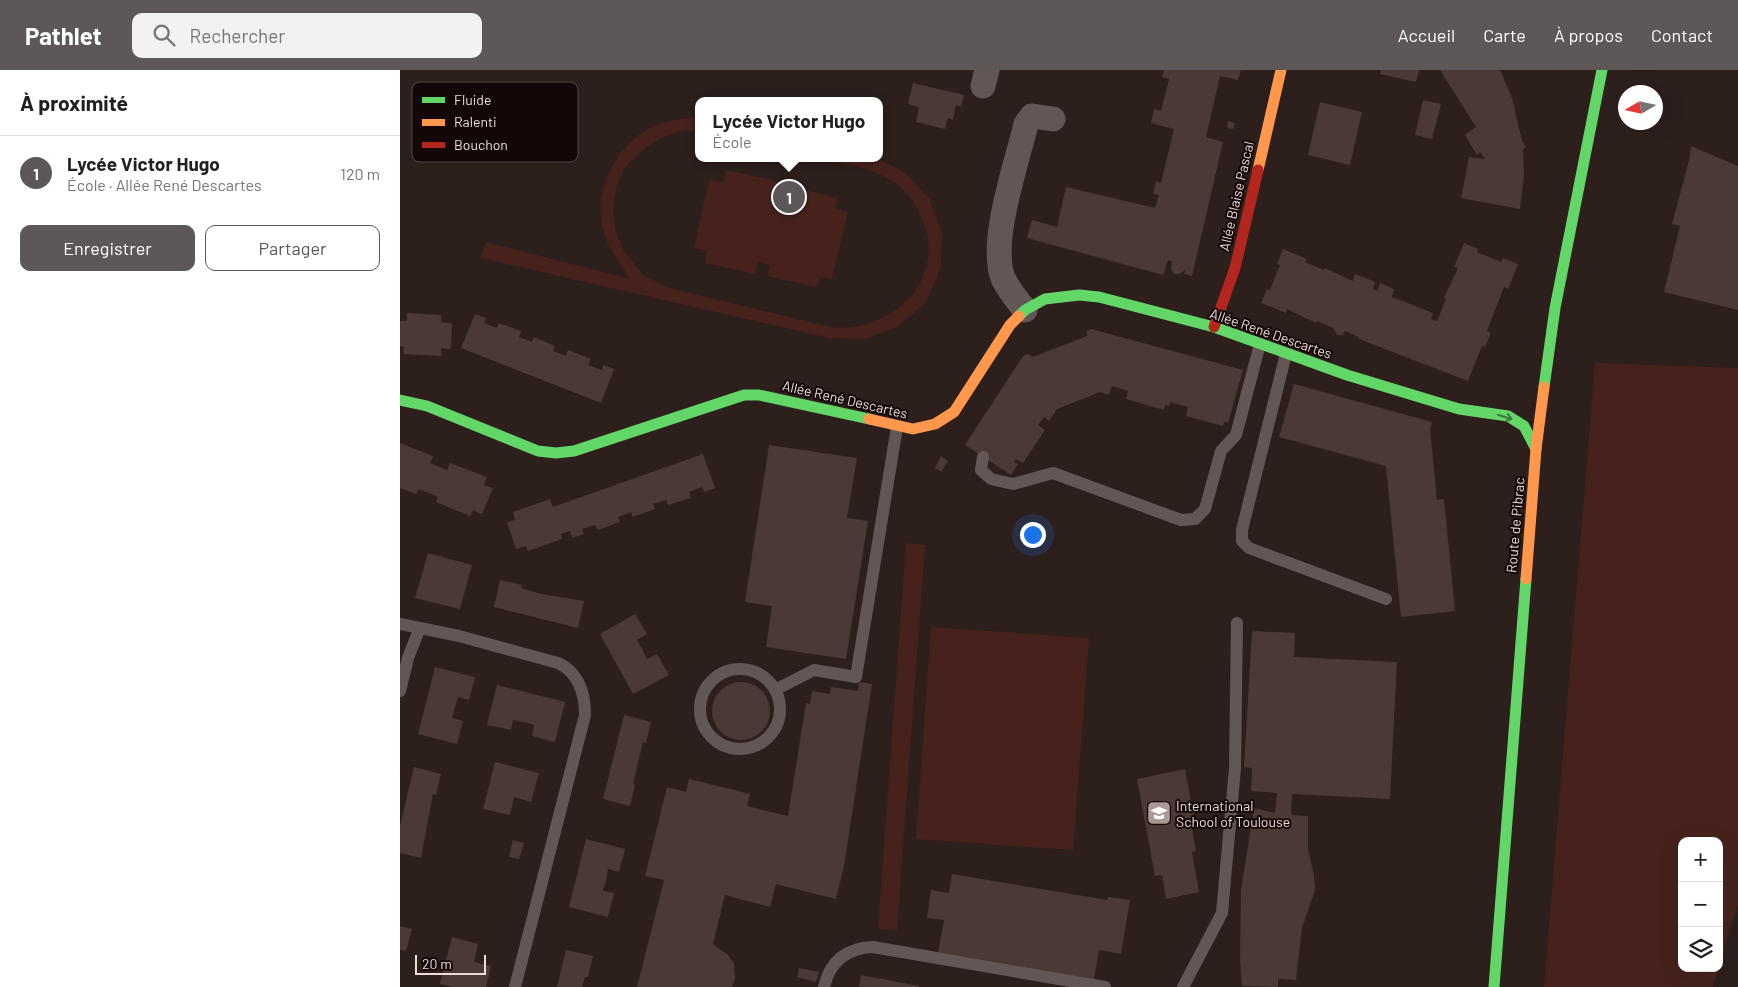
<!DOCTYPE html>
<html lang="fr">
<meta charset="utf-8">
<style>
body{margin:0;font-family:Barlow,sans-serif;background:#f2f2f2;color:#202124}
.controls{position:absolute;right:15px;bottom:15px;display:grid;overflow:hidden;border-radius:10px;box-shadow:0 5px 20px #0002}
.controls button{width:45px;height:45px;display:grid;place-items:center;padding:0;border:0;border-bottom:1px solid #e0e0e0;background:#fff;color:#202124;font:25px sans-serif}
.compass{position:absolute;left:1218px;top:15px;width:45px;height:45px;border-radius:50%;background:#fff;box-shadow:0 5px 20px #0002;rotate:261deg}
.scale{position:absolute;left:15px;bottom:12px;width:71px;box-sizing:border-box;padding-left:5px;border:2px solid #eddbd8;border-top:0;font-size:14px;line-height:18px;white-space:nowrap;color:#eddbd8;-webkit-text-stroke:4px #130807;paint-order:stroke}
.you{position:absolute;left:632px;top:464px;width:18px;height:18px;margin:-12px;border:4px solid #fff;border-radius:50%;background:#1a73e8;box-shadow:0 0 0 8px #1a73e833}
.badge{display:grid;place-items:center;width:32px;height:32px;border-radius:50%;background:#5e5757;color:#fff;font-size:16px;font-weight:700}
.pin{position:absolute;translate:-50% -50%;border:2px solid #fff;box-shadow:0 1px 5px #0006}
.popup{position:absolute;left:295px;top:27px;width:188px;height:65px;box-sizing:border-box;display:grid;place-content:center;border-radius:10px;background:#fff;filter:drop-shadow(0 1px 4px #0005);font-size:16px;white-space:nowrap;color:#757577}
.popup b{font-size:19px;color:#202124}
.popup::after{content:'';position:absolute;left:50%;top:100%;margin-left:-10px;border:10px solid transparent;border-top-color:#fff}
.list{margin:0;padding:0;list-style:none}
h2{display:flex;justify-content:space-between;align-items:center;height:65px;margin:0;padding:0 20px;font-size:21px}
h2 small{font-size:16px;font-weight:400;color:#757577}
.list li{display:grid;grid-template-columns:32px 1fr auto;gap:15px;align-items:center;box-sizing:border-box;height:75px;padding:0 20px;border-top:1px solid #e0e0e0}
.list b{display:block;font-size:19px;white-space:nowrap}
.list p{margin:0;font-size:16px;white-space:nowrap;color:#757577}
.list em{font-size:16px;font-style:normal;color:#757577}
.actions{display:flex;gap:10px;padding:15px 20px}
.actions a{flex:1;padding:11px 0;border:1px solid #5e5757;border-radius:10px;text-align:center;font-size:18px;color:#5e5757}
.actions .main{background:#5e5757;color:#fff}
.icon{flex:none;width:28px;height:28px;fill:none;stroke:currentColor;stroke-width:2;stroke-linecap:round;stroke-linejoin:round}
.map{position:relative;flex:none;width:1338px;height:917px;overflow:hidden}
header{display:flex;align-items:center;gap:30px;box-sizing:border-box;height:70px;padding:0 25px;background:#5e5757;color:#fff}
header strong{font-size:24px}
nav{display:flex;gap:28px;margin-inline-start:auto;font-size:18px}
.search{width:350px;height:45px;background:#f2f2f2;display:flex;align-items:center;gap:12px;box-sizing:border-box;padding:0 18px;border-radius:10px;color:#757577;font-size:19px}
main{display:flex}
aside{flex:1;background:#fff}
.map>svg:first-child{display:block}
.green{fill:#47221d}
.building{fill:#4b3936}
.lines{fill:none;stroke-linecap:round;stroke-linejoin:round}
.lane{stroke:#635755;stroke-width:12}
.street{stroke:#635755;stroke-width:25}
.fast{stroke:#63d668;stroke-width:11}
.slow{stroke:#ff974d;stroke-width:11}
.jam{stroke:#b3261e;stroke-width:11}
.oneway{stroke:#3f793c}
.labels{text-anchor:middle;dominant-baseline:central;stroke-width:4;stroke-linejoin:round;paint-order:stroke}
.street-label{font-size:14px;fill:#eddbd8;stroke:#130807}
.poi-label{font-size:14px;fill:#eddbd8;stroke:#130807;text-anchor:start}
.key{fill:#130807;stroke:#544746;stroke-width:1}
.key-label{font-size:14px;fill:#eddbd8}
</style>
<header>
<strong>Pathlet</strong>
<div class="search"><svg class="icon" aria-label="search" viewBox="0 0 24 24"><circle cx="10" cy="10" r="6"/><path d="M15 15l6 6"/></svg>Rechercher</div>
<nav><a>Accueil</a><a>Carte</a><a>À propos</a><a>Contact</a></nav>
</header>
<main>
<aside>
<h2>À proximité<small></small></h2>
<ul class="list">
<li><span class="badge">1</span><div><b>Lycée Victor Hugo</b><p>École · Allée René Descartes</p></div><em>120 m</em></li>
</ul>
<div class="actions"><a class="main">Enregistrer</a><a>Partager</a></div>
</aside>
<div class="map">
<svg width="1338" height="917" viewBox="0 0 1338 917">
<rect width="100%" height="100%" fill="#2d1f1c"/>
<g class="green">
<path d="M299,47v13l-19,1 -21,8 -15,10 -18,17 -9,20 -4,22 2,22 9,21 19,24 26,13 161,39c60,7 117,-45 93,-106 -5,-14 -14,-28 -26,-37 -22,-16 -48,-19 -74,-26h53l28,14 25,26 13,34 -1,36 -15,34 -27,24 -34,13 -36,-1 -348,-80 5,-16 144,37c-9,-15 -21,-28 -26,-46 -12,-39 11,-87 46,-105 15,-8 33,-9 49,-11z"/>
<polygon points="326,100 377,111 374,124 386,127 388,116 438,128 435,138 448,141 432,209 420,207 417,217 367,206 370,195 358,192 355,204 305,193 307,181 294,178 309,110 323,112"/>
<polygon points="1195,293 1338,298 1338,834 1319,897 1319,771 1282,771 1282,898 1319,898 1313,917 1144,917"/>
<polygon points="506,473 525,475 497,860 478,859"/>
<polygon points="531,557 689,568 673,780 516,769"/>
</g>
<g class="building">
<polygon points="764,0 841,0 838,10 820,6 806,67 823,72 792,206 784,204 785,200 779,204 774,204 771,199 772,191 768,190 763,205 627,168 632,150 657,157 666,117 755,138 759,125 753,124 756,111 761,113 774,59 751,53 754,39 761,41 769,9 762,7"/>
<polygon points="981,0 1019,0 1016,12 980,4"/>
<polygon points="1040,0 1100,0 1112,28 1122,71 1126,77 1123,79 1124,105 1120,139 1061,128 1069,87 1085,89 1080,82 1077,85 1065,65 1076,57"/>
<polygon points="513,13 564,25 561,37 556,35 553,50 548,48 545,59 516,52 519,37 508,34"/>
<polygon points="1023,30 1041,34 1032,69 1015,65"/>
<polygon points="920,32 962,42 950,95 908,85"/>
<polygon points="828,51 835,53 833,59 827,58"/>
<polygon points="1291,76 1338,96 1338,240 1264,222 1280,156 1272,154 1289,91"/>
<polygon points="1064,173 1078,179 1077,182 1101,192 1103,188 1118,194 1108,219 1104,217 1087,261 1091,263 1085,277 1082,276 1068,311 959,269 959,267 945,261 942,265 937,265 933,258 917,251 916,253 887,239 886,243 861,233 867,219 870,220 880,195 877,194 883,179 907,189 905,192 924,200 925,198 953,211 955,204 975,212 973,219 977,221 980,213 994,219 992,227 1033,243 1031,249 1037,251 1046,229 1044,228 1058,198 1054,197"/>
<polygon points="7,243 41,245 41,252 52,253 51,279 41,278 41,286 3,284 4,277 0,276 0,251 7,251"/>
<polygon points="75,244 86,248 84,253 97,258 99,253 121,261 119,267 132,272 134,267 155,276 153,281 166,286 168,280 191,289 188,295 202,300 203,295 214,299 201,333 61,278"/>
<polygon points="691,259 843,300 828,353 824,352 823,356 786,346 788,337 770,332 769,336 765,335 764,340 726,329 728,321 712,316 709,325 700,322 657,339 649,351 644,347 638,355 645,360 623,393 616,389 614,392 618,394 611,405 565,375 623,286 628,284 633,287 687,266 687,261"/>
<polygon points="894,314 1032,352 1030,359 1037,430 1044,429 1055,541 1001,547 986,396 879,367"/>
<polygon points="0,373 33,386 30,393 47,400 50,393 87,407 84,415 93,418 82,444 73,440 70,446 36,432 38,427 19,419 16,424 0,418"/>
<polygon points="369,375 457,388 447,448 468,451 446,589 366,577 372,536 345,532"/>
<polygon points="303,384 315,418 304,422 302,417 289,422 291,428 268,435 266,430 253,434 255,439 233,447 231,442 218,447 220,452 198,460 195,455 182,459 184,464 172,468 170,461 161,464 162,469 128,481 126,476 116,479 107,452 115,450 113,442 150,429 153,437"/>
<polygon points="541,386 548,391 541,402 535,398"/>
<polygon points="28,483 72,495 60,539 15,528"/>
<polygon points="100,510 122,515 121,518 141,524 184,531 178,558 94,537"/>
<polygon points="235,544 247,564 237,570 242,579 247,589 257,584 269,605 233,624 200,564"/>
<polygon points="852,561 895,563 894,587 997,592 990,729 892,724 891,745 908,746 908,779 914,805 915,820 902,858 896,910 878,909 878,917 842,916 840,892 841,820 854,738 875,743 877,723 851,721 852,698 844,697"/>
<polygon points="35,597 75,607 69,630 58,627 52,648 63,651 57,674 18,664"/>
<polygon points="459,612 472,614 444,796 436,829 376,814 370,837 325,825 313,874 328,885 334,894 335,909 332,917 237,917 264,810 245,806 267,717 286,722 289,709 350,724 347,736 388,746 406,633 410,634 412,621 430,624 431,617 458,621"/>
<circle cx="341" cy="641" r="29"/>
<polygon points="97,615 165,632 155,672 132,666 134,655 124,652 113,650 111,660 87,655"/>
<polygon points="224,645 251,652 246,673 243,672 233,714 235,715 230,736 203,729"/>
<polygon points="95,692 139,703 131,732 114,727 110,745 83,739"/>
<polygon points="14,697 41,704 36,725 33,724 31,734 21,788 0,783 0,756"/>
<polygon points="785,699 795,752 791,753 796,781 792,782 799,822 766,829 762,805 755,806 737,709"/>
<polygon points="186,769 225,779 219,802 208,799 206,810 203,821 214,823 208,847 169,837"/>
<polygon points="113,770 124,773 119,789 109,787"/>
<polygon points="552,804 707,830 708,827 730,830 721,884 699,880 694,909 538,882 544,850 527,848 531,820 549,823"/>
<polygon points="0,856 12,859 6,881 0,880"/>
<polygon points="52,867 78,874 74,892 91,896 86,917 53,917 40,914"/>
<polygon points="166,880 193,886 188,907 185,907 182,917 157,917"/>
<polygon points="399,898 419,902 416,912 397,907"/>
<polygon points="461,905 519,916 519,917 459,917"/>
</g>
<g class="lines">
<g class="lane">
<polyline points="886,284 842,460 842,471 849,478 986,529"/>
<polyline points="583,387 581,400 591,409 613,414 653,403 781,450 795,449 805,439 821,381 836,365 860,274"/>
<path d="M0,554l59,12 99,27c21,10 27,31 27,52l-70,272"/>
<circle cx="340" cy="639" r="40"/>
<polyline points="375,620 414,600 456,607 497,357"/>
<polyline points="0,621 8,588 19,560"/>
<path d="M424,917c6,-26 23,-39 49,-40l232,40"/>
<polyline points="783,917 822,843 835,698 837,553"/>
</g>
<g class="street">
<polyline points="583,16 587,0"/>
<path d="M625,240c-8,-10 -17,-21 -22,-32 -14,-37 14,-115 23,-154l6,-8 21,3"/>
</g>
<g class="fast">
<polyline points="619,246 625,240 645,229 679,225 699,227 814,257 947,305 1059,339 1108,346 1124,356 1136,379"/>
<polyline points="1144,317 1155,238 1202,0"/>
<polyline points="0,330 27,336 138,381 156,383 174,381 344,325 359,325 469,349"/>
<polyline points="1094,917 1126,509"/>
</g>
<g class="slow">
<polyline points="858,100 881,0"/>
<polyline points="469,349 513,359 535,354 554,342 610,255 619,246"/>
<polyline points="1126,509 1136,379 1144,317"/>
</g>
<polyline class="jam" points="814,257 835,198 858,100"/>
</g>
<defs><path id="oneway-shaft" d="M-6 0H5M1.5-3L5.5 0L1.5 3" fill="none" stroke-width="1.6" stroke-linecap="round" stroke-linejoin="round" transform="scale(1.25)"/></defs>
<use class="oneway" href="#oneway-shaft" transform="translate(1105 347) rotate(18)"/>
<defs>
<symbol id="school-square" viewBox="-11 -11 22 22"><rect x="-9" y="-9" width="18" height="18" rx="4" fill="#aa9996" stroke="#130807"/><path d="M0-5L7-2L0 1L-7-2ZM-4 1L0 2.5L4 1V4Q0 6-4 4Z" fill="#fff"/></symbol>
</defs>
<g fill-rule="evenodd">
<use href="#school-square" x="745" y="729" width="28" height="28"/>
</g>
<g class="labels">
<g class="street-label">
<text transform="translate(836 126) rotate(-77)">Allée Blaise Pascal</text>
<text transform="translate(871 263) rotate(19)">Allée René Descartes</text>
<text transform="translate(445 329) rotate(13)">Allée René Descartes</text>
<text transform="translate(1115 455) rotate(-85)">Route de Pibrac</text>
</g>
<g class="poi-label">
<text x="776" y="735">International<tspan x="776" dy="16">School of Toulouse</tspan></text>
</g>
</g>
<rect x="12" y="12" width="166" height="80" rx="8" class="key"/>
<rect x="22" y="27" width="23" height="6" fill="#63d668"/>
<rect x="22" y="49" width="23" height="7" fill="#ff974d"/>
<rect x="22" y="72" width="23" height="6" fill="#b3261e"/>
<g class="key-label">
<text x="54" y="35">Fluide</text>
<text x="54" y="57">Ralenti</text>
<text x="54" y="80">Bouchon</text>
</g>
</svg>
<div class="controls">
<button>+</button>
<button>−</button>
<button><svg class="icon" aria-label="layers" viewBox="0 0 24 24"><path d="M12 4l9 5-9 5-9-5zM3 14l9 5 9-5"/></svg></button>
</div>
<svg class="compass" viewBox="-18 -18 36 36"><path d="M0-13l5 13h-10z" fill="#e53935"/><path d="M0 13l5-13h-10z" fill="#757577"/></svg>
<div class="scale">20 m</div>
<div class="you"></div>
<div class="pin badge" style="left:389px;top:127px">1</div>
<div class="popup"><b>Lycée Victor Hugo</b>École</div>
</div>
</main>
